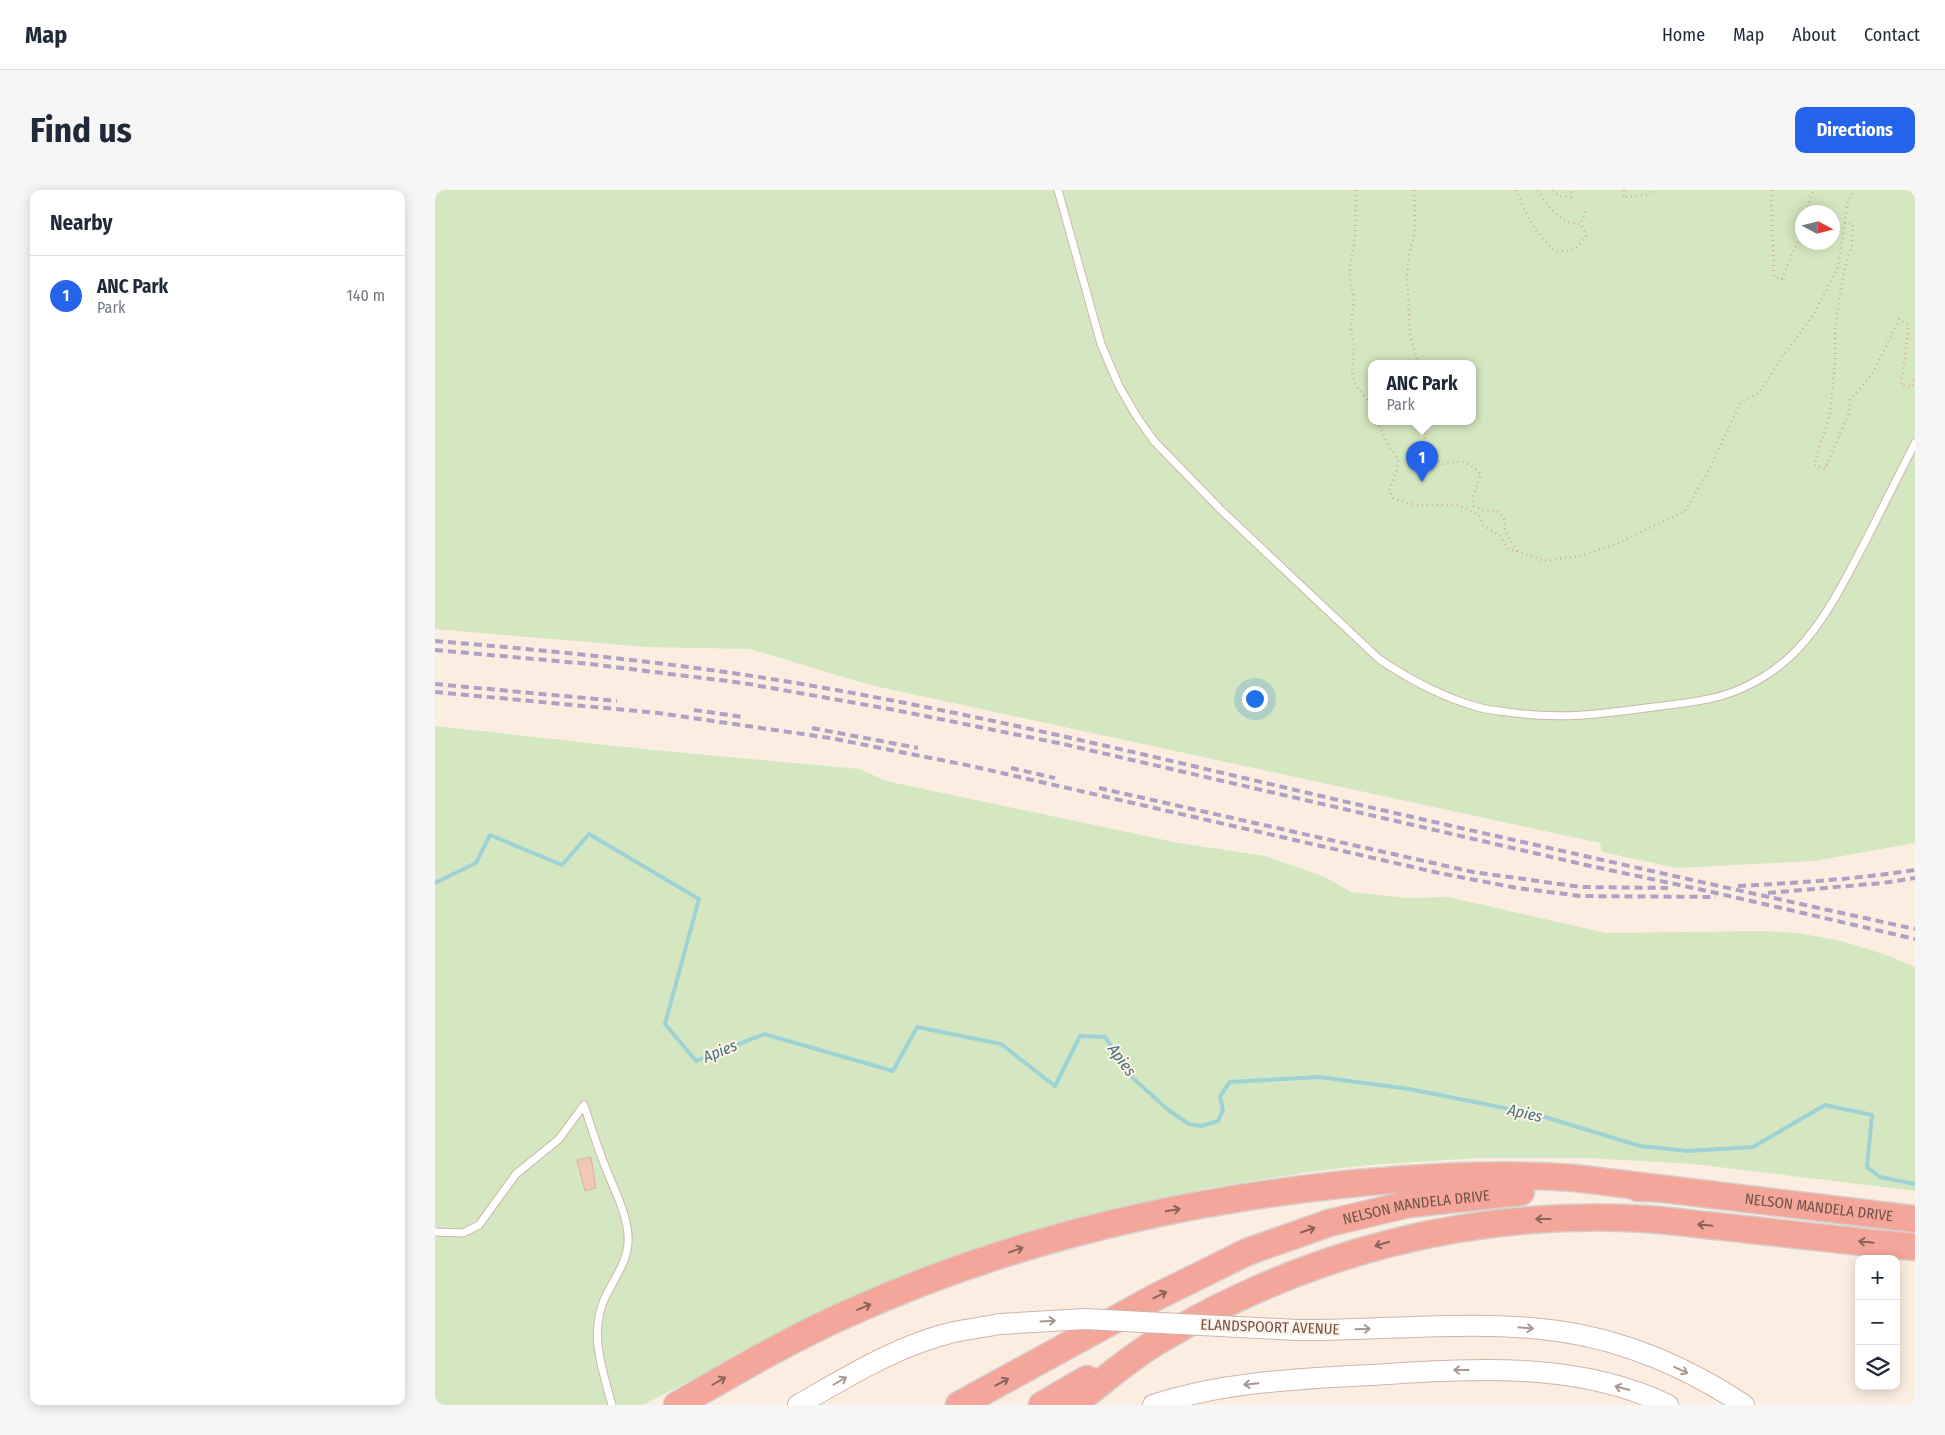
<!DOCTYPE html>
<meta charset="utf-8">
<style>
body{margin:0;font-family:"Fira Sans Condensed",sans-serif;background:#f6f6f7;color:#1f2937}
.controls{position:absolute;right:15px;bottom:15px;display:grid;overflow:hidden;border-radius:10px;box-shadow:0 2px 12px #0003}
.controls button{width:45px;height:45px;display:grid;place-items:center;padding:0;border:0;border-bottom:1px solid #e0e1e3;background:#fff;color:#1f2937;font:25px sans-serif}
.compass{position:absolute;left:1360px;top:15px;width:45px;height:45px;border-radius:50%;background:#fff;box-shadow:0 2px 12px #0003;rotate:97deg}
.you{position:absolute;left:819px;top:508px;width:18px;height:18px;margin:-12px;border:4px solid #fff;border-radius:50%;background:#1a73e8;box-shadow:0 0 0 8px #1a73e833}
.badge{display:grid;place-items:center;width:32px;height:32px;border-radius:50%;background:#2563eb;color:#fff;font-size:16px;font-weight:700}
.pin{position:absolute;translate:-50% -41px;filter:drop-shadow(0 1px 2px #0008)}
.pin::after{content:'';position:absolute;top:26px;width:18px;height:15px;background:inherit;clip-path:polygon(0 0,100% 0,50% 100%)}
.popup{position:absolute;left:933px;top:170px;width:108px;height:65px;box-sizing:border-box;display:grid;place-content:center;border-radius:10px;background:#fff;filter:drop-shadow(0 1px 4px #0005);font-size:16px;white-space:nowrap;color:#747a83}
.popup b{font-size:19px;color:#1f2937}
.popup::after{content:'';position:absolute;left:50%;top:100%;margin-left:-10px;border:10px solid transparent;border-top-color:#fff}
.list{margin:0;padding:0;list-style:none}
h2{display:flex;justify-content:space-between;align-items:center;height:65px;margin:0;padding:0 20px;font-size:21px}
h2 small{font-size:16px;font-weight:400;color:#747a83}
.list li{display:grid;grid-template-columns:32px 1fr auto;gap:15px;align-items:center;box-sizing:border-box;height:80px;padding:0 20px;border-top:1px solid #e0e1e3}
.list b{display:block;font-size:19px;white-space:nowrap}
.list p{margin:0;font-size:16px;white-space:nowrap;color:#747a83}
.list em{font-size:16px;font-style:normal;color:#747a83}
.icon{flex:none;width:28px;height:28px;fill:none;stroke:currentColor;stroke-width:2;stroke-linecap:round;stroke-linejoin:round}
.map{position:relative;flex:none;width:1480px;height:1215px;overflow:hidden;border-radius:10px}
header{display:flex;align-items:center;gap:30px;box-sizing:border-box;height:70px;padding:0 25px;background:#fff;border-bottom:1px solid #e0e1e3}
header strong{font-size:24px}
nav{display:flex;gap:28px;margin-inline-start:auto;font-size:18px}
.intro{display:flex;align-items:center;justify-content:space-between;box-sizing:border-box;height:120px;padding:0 30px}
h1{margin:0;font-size:35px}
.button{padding:12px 22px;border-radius:10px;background:#2563eb;color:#fff;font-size:18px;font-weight:700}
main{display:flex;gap:30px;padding:0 30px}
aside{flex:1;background:#fff;border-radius:10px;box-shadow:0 2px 12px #0003}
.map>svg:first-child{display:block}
.green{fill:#d5e7c0;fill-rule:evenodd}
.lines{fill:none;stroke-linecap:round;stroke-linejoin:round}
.stream{stroke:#9dd3d5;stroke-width:4}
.building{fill:#efc8ba;stroke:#e1ad9b}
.lane-casing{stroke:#ceb6ab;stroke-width:9}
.secondary-casing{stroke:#d0b5a9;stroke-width:22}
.highway-casing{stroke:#d7cfcc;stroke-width:29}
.path{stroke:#d4ac9d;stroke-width:2.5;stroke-dasharray:1 4;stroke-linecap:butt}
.lane{stroke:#fff;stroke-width:7}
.secondary{stroke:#fff;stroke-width:20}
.highway{stroke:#f3a699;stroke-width:26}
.rail{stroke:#afa1c3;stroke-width:4;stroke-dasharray:8 5;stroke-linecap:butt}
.secondary-bridge-casing{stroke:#d0b5a9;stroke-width:22;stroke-linecap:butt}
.secondary-bridge{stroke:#fff;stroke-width:20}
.oneway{stroke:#8b6359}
.oneway2{stroke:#aa9792}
.labels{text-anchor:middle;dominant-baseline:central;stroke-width:4;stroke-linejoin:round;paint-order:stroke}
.street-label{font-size:15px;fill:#715249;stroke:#fef2e7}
.water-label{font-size:16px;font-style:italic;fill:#3e7476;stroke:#fef2e7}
</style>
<header>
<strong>Map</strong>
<nav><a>Home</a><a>Map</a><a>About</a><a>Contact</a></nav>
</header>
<div class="intro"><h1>Find us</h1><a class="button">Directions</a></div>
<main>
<aside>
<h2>Nearby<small></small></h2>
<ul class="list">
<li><span class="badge">1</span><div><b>ANC Park</b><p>Park</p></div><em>140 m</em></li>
</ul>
</aside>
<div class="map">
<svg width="1480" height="1215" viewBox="0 0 1480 1215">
<rect width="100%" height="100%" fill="#fbeee1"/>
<g class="green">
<path d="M0,0h1480v653l-101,18 -137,7 -75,-16 -2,-9 -730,-158 -120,-36 -104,-2 -211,-18zM1368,22h30v30h-30zM937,173h100v58h-100z"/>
<polygon points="0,536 208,559 425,579 451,591 744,653 830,666 890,687 916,702 972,708 1013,707 1171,743 1331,741 1362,743 1407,751 1451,765 1480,777 1480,1001 1259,974 1151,968 1043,968 935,975 881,981 768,999 658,1026 339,1147 208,1215 0,1215"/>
</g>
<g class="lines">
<polyline class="stream" points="0,693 41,673 55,645 127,675 154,644 264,709 230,834 261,871 329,844 458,881 482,837 566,854 620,896 645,846 670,847 698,888 732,919 754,934 766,936 783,931 788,920 785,906 795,892 884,887 974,899 1100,924 1205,956 1253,961 1318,957 1390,915 1437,925 1432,977 1445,987 1480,994"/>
</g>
<polygon class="building" points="156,967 161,998 150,1001 142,970"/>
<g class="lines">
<defs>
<g id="lane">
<path d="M623,0l43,154 18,42 18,31 17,24 67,69 158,149c31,21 65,39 102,49 8,2 18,3 26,4 52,8 95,2 147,-5 23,-3 48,-5 70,-12 26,-8 52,-24 71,-43 30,-31 49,-70 69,-108 17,-34 34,-67 51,-101"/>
<path d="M0,1042l28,1 16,-8 37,-51 43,-35 25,-34c7,22 14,44 23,66 8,20 20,43 21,65 2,23 -15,44 -24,64 -15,35 -1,71 8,105"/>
</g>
<g id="secondary">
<path d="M862,1140c87,1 175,-11 261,1 66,9 131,37 186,74"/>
<path d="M363,1215c49,-28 100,-60 156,-73 15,-3 31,-5 46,-8"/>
<path d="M718,1215c70,-23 143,-26 217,-30 99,-6 205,-15 298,30"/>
</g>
<g id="highway">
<path id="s1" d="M1203,998h18l259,31"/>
<path d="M242,1215c56,-32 113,-66 172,-92 155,-70 321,-110 489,-128 78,-8 158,-13 236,-7 27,3 55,7 82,10"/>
<path id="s2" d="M524,1215l197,-108 91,-45 82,-29 80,-19 112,-12"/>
<polyline points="607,1215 652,1189"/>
<path d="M637,1215c28,-21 57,-47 86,-64 148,-89 313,-132 486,-122 24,1 47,5 71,7 67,7 133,15 200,21"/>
</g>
</defs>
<use href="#lane" class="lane-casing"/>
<use href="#secondary" class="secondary-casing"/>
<use href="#highway" class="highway-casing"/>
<g class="path">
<polyline points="921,0 920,46 915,78 915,92 919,108 916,139 919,154 917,182 920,195 937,215"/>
<polyline points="979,0 980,41 974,65 972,84 975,144 983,173"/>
<path d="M1081,0c9,23 20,45 39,61 17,0 21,0 31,-15l-1,-5 -4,-7"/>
<path d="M1103,0c10,17 22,34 43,34l5,-14"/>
<polyline points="1118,0 1124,6 1136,7 1137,0"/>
<polyline points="1189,0 1188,7 1212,5 1218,0"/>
<polyline points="1336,0 1339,87 1347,89 1368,39"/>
<polyline points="1371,22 1378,0"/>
<polyline points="1410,33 1412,15 1418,0"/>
<path d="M942,231l11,24 10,14 -1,11 -8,20 4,8 13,5 14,2h38l21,10 4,10 17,11 9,14 8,1 -12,-20 -1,-13 -7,-7h-11l-12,-5 -1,-9 8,-22c-13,-15 -20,-15 -38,-11 -25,-14 -19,-18 -16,-43"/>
<polyline points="1082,361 1109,371 1144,366 1181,354 1250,321 1274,280 1306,212 1324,203 1347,167 1379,124 1403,77 1410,33 1418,34 1417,55 1409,81 1400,137 1400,172 1395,224 1379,275 1390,279 1414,222 1415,210 1438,183 1464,129 1474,136 1466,195 1477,197 1480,186"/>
</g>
<use href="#lane" class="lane"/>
<use href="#secondary" class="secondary"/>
<use href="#highway" class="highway"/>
<g class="rail">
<path d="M0,451c121,10 242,22 361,42 183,31 362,75 542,117 192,44 384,87 577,129"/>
<polyline points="0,460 155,474 308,493 460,520 628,554 1151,675 1277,702 1480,749"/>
<polyline points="0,494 182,511"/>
<polyline points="0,502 223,523 395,548 536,576 1004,683 1082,698 1146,706 1281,707"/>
<polyline points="259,520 308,527"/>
<polyline points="377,538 483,558"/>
<polyline points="576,578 620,588"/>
<polyline points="664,598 1038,682 1146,697 1233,698"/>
<path d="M1303,696c59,-3 118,-7 177,-16"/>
<polyline points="1333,703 1447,693 1480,688"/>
</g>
<defs>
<polyline id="secondary-bridge" points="565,1134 650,1129 862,1140"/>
</defs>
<use href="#secondary-bridge" class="secondary-bridge-casing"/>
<use href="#secondary-bridge" class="secondary-bridge"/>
</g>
<defs><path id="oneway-shaft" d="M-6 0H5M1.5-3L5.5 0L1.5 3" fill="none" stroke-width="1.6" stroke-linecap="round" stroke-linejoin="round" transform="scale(1.25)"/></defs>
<g class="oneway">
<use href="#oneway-shaft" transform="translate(738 1020) rotate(-10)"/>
<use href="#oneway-shaft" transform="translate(1108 1029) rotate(-180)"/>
<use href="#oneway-shaft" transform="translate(1270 1035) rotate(-174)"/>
<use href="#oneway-shaft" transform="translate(873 1040) rotate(-19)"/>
<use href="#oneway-shaft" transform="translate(1431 1052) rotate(-174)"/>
<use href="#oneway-shaft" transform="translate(947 1054) rotate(163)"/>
<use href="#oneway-shaft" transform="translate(581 1060) rotate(-19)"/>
<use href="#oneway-shaft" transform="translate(725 1105) rotate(-27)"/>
<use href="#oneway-shaft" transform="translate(429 1117) rotate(-22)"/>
<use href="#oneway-shaft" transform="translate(284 1191) rotate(-30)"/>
<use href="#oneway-shaft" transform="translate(567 1192) rotate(-28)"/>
</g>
<g class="oneway2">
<use href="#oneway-shaft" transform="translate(613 1131) rotate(-3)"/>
<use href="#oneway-shaft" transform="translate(1091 1138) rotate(5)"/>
<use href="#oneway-shaft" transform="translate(928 1139) rotate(-2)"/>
<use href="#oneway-shaft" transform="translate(1026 1180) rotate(180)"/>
<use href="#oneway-shaft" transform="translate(1246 1180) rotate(25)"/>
<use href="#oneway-shaft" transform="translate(405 1191) rotate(-30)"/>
<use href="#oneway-shaft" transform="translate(816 1194) rotate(174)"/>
<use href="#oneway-shaft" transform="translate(1187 1198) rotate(-164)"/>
</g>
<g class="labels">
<g class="street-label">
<text stroke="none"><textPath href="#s2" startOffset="502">NELSON MANDELA DRIVE</textPath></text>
<text stroke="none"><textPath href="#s1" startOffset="182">NELSON MANDELA DRIVE</textPath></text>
<text transform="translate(835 1137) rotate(2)">ELANDSPOORT AVENUE</text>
</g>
<g class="water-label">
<text transform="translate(285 861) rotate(-22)">Apies</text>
<text transform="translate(687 870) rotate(54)">Apies</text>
<text transform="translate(1090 923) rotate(13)">Apies</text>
</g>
</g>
</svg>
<div class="controls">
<button>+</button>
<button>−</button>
<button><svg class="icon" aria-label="layers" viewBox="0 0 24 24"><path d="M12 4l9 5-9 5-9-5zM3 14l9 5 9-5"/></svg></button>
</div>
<svg class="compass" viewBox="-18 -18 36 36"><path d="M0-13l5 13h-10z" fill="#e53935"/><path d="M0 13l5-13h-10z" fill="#747a83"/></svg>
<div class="you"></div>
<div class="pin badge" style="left:987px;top:292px">1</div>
<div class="popup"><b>ANC Park</b>Park</div>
</div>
</main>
